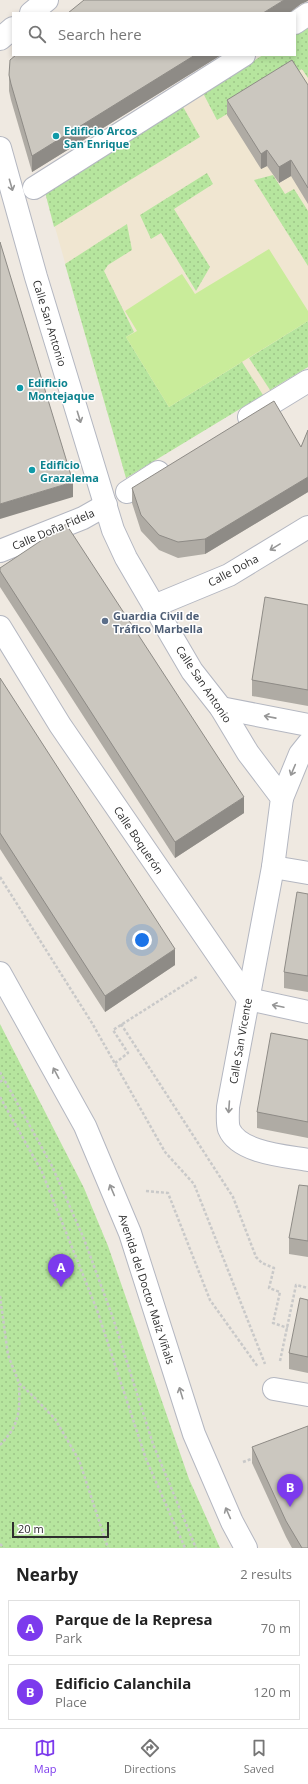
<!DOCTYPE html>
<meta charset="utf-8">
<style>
body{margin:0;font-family:"Open Sans",sans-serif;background:#f6f6f6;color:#222}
.scale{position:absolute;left:12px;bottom:10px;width:97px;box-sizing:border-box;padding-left:4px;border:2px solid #2e2e2e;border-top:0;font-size:11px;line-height:14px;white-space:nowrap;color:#2e2e2e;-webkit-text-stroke:3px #fff;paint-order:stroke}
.you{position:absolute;left:142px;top:940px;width:14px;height:14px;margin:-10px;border:3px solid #fff;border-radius:50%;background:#1a73e8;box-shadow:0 0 0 6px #1a73e833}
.badge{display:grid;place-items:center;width:26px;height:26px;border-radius:50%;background:#7c3aed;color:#fff;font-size:13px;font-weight:700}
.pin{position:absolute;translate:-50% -33px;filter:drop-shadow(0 1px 2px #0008)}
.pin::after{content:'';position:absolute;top:21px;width:14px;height:12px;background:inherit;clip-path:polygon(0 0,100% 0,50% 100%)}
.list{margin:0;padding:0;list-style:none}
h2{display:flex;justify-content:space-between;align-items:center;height:52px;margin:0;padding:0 16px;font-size:17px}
h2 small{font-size:13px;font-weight:400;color:#767676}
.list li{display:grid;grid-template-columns:26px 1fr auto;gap:12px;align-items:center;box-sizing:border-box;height:56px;margin:0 8px 8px;padding:0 8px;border:1px solid #e0e0e0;border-radius:0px}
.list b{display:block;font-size:15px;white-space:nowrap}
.list p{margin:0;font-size:13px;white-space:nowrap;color:#767676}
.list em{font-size:13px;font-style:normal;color:#767676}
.icon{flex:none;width:22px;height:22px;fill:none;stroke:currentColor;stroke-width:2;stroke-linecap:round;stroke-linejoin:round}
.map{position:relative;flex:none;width:308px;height:1548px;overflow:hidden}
.search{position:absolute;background:#fff;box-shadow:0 2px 6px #0003;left:12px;right:12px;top:12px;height:44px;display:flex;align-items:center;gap:10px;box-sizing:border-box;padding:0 14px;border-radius:0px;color:#767676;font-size:15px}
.sheet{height:180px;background:#fff}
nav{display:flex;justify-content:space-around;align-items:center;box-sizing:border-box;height:56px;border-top:1px solid #e0e0e0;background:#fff;font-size:11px;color:#767676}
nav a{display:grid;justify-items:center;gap:2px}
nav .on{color:#7c3aed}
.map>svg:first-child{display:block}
.education{fill:#f0e6d1}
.park{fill:url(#park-dots)}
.pitch{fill:#c9ec9a}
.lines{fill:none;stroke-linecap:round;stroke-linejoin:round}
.street-casing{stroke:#b4b7c1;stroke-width:24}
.secondary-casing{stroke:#b4b7c1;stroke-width:24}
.path{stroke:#c9c9c9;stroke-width:2.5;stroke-dasharray:3 2;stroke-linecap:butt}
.street{stroke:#fff;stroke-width:22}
.secondary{stroke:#fff;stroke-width:22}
.wall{fill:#afaba4}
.shaded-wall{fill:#8e8b86}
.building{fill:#cbc7bf;stroke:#8e8b86}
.oneway{stroke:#969696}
.culture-dot{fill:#0f9aa8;stroke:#fff;stroke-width:1.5}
.service-dot{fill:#5c6f8a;stroke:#fff;stroke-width:1.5}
.labels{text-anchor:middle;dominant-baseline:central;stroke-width:3;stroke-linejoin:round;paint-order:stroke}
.culture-label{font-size:11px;font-weight:bold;fill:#0d838f;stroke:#fff;text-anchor:start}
.street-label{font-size:11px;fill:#2e2e2e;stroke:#fff}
.service-label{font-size:11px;font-weight:bold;fill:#4e5e75;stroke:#fff;text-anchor:start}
</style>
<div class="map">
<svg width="308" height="1548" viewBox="0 0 308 1548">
<defs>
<pattern id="park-dots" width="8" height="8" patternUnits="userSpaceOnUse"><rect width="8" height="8" fill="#b6e59e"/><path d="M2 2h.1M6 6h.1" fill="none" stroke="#9dc588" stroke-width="1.8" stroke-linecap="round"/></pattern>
</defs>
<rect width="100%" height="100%" fill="#efe9e1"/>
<polygon class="education" points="308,26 308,367 126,478 45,192 263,55 295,55 295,35"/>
<g class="park">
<polygon points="308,26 308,78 302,69 217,120 203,93 263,55 295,55 295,35"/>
<polygon points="182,105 200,137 54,227 45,192"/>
<polygon points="207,173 213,184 174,209 210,267 196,291 161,233 151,239 140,215"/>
<polygon points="273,175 285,194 294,189 308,211 308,266 254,180"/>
<polygon points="127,224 132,250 108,265 104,271 134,332 126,337 169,407 242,362 263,395 126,478 65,264"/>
<polygon points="308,321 308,367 270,390 249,358"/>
<polygon points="0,1024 84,1188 108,1246 189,1479 220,1548 0,1548"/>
</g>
<polygon class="pitch" points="269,249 308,311 308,321 169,407 126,337 137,331 125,311 182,274 195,294"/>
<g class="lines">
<defs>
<g id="street">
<polyline points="31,13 47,0"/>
<polyline points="295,23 308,14"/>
<polyline points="0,39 13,28"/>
<path d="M0,148l36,129 77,253 13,28 66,113 29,37 27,45 34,45 -9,69 -45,240c0,6 -1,16 1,22 10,24 57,27 79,31"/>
<polyline points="34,188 244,55"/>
<polyline points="249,417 308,381"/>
<polyline points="127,492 158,472"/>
<polyline points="0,551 83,518 106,505"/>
<polyline points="154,606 229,575 308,527"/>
<polyline points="0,627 60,725 248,999 308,1012"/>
<polyline points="221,708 308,725"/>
<polyline points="282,798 300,754 308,744"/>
<polyline points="273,867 308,873"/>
<polyline points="274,1389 308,1395"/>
</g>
<polyline id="secondary" points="0,973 85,1126 130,1233 194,1434 232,1522 246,1548"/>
</defs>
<use href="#street" class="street-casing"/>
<use href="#secondary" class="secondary-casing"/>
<g class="path">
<polyline points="0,877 92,1023 165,1152 194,1184 265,1364"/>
<polyline points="121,1024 233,1197 256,1257 262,1263 274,1268 269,1288 280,1292 273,1323 288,1328"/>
<polyline points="115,1063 128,1053 113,1030 198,976"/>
<polyline points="0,1072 52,1166 84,1239 113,1318 153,1444 196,1548"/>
<polyline points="0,1082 4,1079"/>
<polyline points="0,1097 42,1172 97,1310 146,1459 185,1548"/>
<polyline points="146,1191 168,1193 210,1300 258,1367"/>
<polyline points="0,1296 8,1355 19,1383 34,1397 55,1419 79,1460 108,1548"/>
<polyline points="280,1361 296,1285 308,1288"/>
<path d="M0,1445c20,-20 20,-35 19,-61"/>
<polyline points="243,1462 254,1458"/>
<polyline points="0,1544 4,1548"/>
</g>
<use href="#street" class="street"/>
<use href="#secondary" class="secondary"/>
</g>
<g class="wall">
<polygon points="16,55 221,55 32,172 11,100 9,91 9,75"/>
<polygon points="308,85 308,204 291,176 279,183 267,166 261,169 227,115 227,100"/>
<polygon points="308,430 308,492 205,554 178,558 159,550 141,531 132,503 132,488 301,447"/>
<polygon points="0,568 244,813 175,858 0,587"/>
<polygon points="308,605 308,706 252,696 252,680"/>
<polygon points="0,678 175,965 105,1012 0,849"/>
<polygon points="308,894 308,992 284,988 284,972"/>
<polygon points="308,1040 308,1138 257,1128 257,1112"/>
<polygon points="308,1186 308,1257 289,1254 289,1238"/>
<polygon points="308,1300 308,1373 289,1369 289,1353"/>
<polygon points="252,1447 308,1548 292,1548 286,1537 252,1463"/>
</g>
<g class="shaded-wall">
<polygon points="284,0 308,0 308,1 301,4 289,13 263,13"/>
<polygon points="195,55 221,55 32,172 32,156"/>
<polygon points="267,150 267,166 261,169 261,154"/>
<polygon points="291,160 291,176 279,183 279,167"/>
<polygon points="308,477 308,492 205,554 205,539"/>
<polygon points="73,482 73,497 0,519 0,504"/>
<polygon points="244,797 244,813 175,858 175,842"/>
<polygon points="175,949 175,965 105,1012 105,996"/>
</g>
<g class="building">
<polygon points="84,0 284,0 263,13 68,13"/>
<polygon points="16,55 195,55 32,156 11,84 9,75 10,60"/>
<polygon points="292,60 308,85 308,188 291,160 279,167 267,150 261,154 227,100"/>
<polygon points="0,242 73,482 0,504"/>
<polygon points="274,401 301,447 308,430 308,477 205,539 178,542 159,535 141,515 132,488"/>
<polygon points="66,524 244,797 175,842 0,571 0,568"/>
<polygon points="265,597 308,605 308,690 252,680"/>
<polygon points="0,678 175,949 105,996 0,833"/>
<polygon points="297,892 308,894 308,976 284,972"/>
<polygon points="271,1033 308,1040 308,1122 257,1112"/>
<polygon points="299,1185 308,1186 308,1241 289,1238"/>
<polygon points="300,1298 308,1300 308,1357 289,1353"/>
<polygon points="308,1426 308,1548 302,1548 286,1521 252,1447"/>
</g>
<defs><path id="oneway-shaft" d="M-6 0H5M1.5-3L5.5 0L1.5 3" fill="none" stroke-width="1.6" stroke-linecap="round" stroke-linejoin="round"/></defs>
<g class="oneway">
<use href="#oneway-shaft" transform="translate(11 185) rotate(74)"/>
<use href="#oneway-shaft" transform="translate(79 417) rotate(73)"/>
<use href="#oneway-shaft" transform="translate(275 547) rotate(149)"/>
<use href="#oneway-shaft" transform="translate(270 717) rotate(-169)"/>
<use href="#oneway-shaft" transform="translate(293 770) rotate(113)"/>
<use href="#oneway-shaft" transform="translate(278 1006) rotate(-168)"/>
<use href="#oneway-shaft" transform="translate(56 1073) rotate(-118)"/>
<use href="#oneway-shaft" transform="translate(229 1107) rotate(94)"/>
<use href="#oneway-shaft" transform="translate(112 1190) rotate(-113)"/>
<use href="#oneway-shaft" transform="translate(181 1393) rotate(-107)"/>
<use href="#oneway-shaft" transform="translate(228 1513) rotate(-114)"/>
</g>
<g class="culture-dot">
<circle cx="56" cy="136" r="4"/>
<circle cx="20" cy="388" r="4"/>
<circle cx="32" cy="470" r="4"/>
</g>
<circle class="service-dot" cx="105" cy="621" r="4"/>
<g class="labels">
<g class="culture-label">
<text x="64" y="130">Edificio Arcos<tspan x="64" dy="13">San Enrique</tspan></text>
<text x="28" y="382">Edificio<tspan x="28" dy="13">Montejaque</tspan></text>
<text x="40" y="464">Edificio<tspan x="40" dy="13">Grazalema</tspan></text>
</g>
<g class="street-label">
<text transform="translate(50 323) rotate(73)">Calle San Antonio</text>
<text transform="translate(53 529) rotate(-23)">Calle Doña Fidela</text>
<text transform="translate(233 570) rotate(-28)">Calle Doha</text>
<text transform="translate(204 684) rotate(56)">Calle San Antonio</text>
<text transform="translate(139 840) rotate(56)">Calle Boquerón</text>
<text transform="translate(240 1041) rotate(-80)">Calle San Vicente</text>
<text transform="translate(147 1289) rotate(72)">Avenida del Doctor Maíz Viñals</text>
</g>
<g class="service-label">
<text x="113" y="615">Guardia Civil de<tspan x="113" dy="13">Tráfico Marbella</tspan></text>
</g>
</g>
</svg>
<div class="scale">20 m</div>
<div class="you"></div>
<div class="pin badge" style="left:61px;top:1287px">A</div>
<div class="pin badge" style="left:290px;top:1507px">B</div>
<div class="search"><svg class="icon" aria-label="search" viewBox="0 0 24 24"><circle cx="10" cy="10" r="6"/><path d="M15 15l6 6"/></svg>Search here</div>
</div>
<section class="sheet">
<h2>Nearby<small>2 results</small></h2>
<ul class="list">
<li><span class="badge">A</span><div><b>Parque de la Represa</b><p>Park</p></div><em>70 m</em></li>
<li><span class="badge">B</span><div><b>Edificio Calanchila</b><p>Place</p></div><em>120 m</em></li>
</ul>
</section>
<nav>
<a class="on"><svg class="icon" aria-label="map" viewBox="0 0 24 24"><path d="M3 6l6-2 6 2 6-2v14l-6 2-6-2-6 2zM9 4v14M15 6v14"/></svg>Map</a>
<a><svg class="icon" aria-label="directions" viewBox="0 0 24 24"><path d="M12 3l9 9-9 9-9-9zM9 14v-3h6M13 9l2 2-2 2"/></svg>Directions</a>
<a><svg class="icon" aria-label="saved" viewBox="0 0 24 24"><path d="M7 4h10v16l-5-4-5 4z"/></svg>Saved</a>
</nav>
